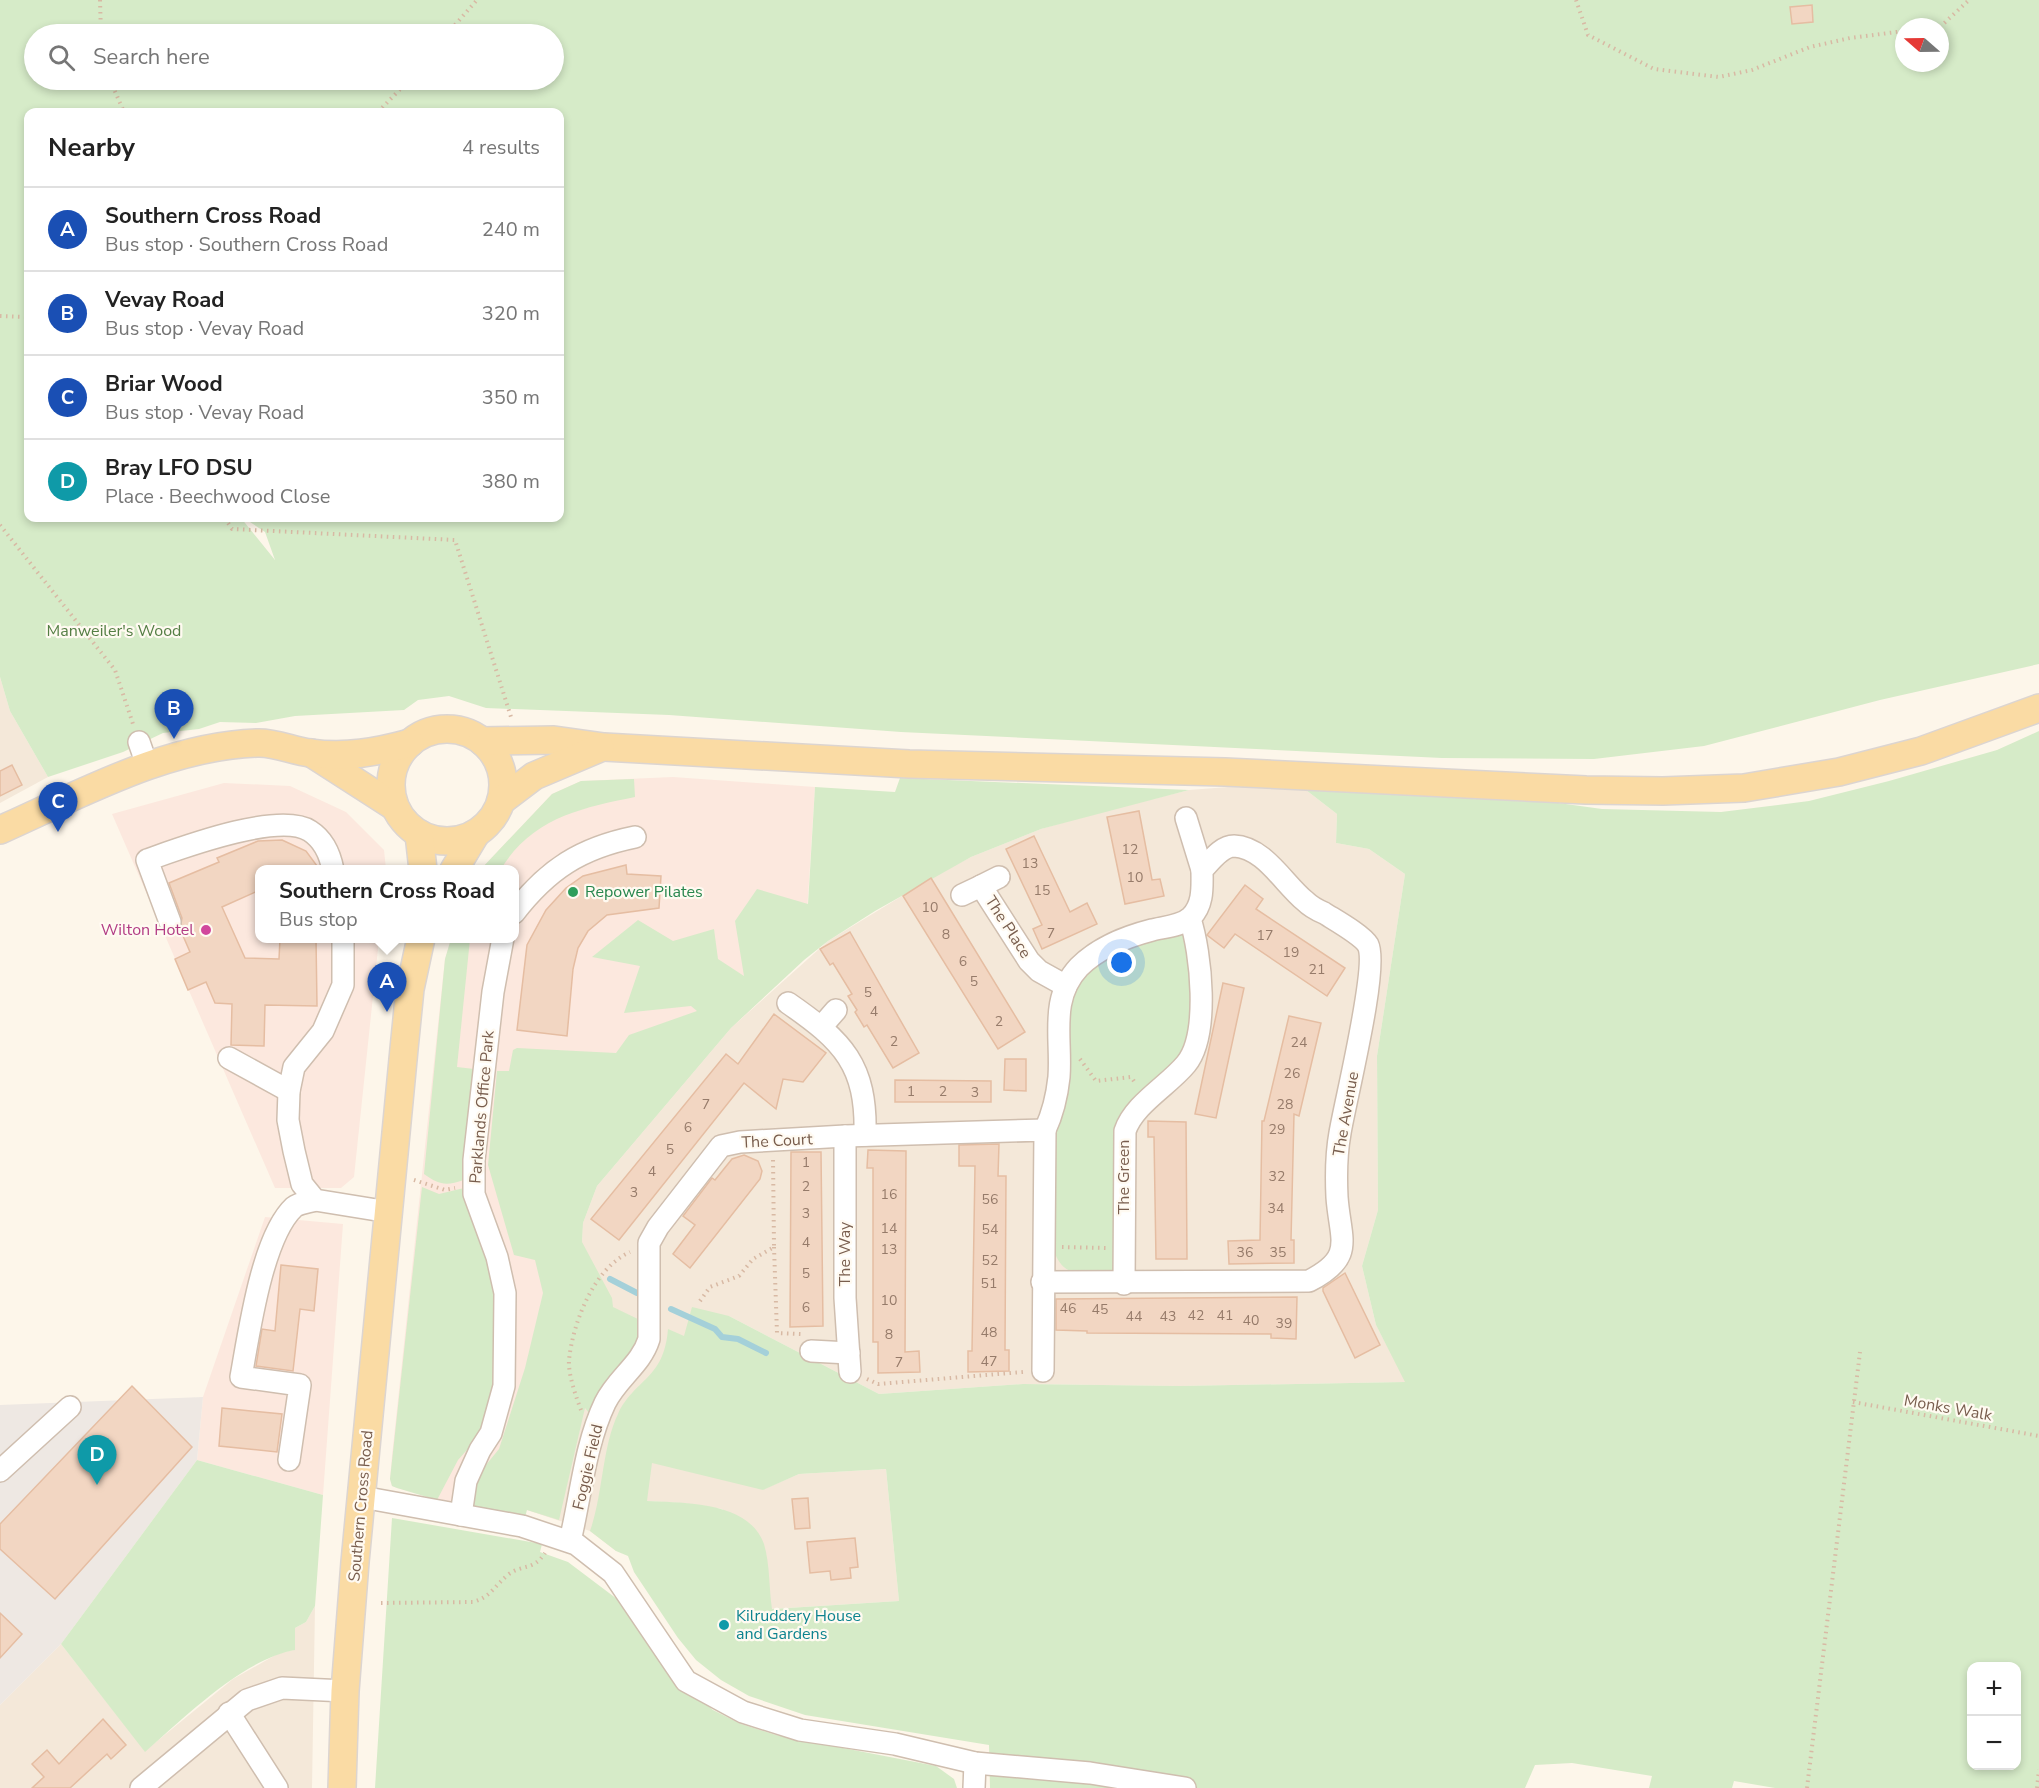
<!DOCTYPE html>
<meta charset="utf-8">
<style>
body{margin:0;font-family:"Nunito Sans",sans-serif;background:#f6f6f6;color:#222}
.controls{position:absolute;right:18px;bottom:18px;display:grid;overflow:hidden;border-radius:12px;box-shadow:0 3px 9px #0003}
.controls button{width:54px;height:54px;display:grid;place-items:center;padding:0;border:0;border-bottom:2px solid #e0e0e0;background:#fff;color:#222;font:30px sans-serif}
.compass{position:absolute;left:1895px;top:18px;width:54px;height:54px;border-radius:50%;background:#fff;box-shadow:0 3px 9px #0003;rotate:290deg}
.you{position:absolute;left:1122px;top:963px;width:21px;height:21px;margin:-15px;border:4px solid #fff;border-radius:50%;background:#1a73e8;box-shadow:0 0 0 9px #1a73e833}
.badge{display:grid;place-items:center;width:39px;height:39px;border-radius:50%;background:#e57551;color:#fff;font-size:20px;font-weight:700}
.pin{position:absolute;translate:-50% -50px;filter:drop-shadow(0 2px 3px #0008)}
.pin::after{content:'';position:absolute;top:32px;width:21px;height:18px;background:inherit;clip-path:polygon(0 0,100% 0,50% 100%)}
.popup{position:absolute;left:255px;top:865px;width:264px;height:78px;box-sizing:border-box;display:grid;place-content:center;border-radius:12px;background:#fff;filter:drop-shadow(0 2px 4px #0005);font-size:20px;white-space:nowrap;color:#767676}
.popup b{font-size:22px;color:#222}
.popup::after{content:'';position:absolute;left:50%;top:100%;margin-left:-12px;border:12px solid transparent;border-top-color:#fff}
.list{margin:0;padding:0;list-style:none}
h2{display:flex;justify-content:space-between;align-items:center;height:78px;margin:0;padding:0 24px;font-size:26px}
h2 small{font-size:20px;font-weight:400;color:#767676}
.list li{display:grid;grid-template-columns:39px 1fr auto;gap:18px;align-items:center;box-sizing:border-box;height:84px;padding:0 24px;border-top:2px solid #e0e0e0}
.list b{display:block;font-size:22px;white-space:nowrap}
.list p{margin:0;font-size:20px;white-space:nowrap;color:#767676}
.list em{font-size:20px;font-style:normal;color:#767676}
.icon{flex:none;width:33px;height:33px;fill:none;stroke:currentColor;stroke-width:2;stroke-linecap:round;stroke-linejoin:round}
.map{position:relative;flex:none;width:2039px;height:1788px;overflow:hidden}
.search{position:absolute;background:#fff;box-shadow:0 3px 9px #0003;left:24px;top:24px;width:540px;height:66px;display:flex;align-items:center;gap:15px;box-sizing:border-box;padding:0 21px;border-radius:33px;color:#767676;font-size:22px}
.panel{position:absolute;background:#fff;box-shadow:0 3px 9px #0003;left:24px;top:108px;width:540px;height:414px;border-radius:12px}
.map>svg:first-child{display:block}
.residential{fill:#f4e8d9}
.commercial{fill:#fce8de}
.industrial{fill:#eee8e3}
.green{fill:#d6ebc8;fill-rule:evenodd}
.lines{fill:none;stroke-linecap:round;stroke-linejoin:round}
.stream{stroke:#a4d0d9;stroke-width:6}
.building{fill:#f2d6c2;stroke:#e5bda2;stroke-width:1.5}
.minor-casing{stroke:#cfbeaf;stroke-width:24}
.major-casing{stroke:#dcd5d1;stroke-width:30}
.path{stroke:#d8b9a4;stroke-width:4;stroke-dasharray:1.5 4.5;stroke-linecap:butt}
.minor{stroke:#fff;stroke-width:21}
.major{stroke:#fadba4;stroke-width:27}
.leisure-dot{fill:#2e9e5b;stroke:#fffaf1;stroke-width:2}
.hotel-dot{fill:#d1479c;stroke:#fffaf1;stroke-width:2}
.culture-dot{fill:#0f9aa8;stroke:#fffaf1;stroke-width:2}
.labels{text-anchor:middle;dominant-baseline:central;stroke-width:4.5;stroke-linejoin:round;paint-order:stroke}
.number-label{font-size:14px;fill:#967b6a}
.park-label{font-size:16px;fill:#547e44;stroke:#fffaf1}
.leisure-label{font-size:16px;fill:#27864d;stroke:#fffaf1;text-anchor:start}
.street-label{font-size:16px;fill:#785d4d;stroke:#fffaf1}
.hotel-label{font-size:16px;fill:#b23c85;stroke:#fffaf1;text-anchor:end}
.culture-label{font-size:16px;fill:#0d838f;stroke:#fffaf1;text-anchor:start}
</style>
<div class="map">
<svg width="2039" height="1788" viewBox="0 0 2039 1788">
<rect width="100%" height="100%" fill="#fdf6ea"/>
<g class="residential">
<polygon points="0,677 10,711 48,777 0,803"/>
<polygon points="1241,786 1306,790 1337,814 1336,843 1369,849 1405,874 1377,1056 1378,1210 1362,1266 1376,1325 1406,1382 1180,1386 1023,1384 879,1394 729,1316 762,1490 799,1474 886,1469 899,1601 771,1609 763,1543 722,1509 682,1503 647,1501 616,1551 590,1531 527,1510 582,1242 583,1223 597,1186 731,1028 828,941 938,874 971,857 1041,829 1089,815 1189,790"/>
<polygon points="315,1606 312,1788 0,1788 0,1705 61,1644 145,1751 233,1679 279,1653 294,1650 295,1628 306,1622"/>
</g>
<g class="commercial">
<polygon points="673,777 815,787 804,960 731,1028 597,1186 583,1223 582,1242 488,1512 397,1488 392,1486 390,1479 392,1456 445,959 451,939 514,938 514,870 481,869 552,794 581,781"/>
<polygon points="224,783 290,786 346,812 384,850 386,869 260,870 260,938 379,939 354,1177 341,1188 275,1188 112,814"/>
<polygon points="265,1217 343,1224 323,1495 197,1460 203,1397"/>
</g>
<polygon class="industrial" points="203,1397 197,1460 61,1644 0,1705 0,1405"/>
<g class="green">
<path d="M0,0h2039v664l-159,36 -176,46 -110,13 -152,-1 -541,-26 -232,-17 -183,-7 -37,-12 -31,4 -14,10 -109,6 -39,7 -36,-1 -21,7 -36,4 -40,19 -75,25 -38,-66 -10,-34zM1904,27h36v36h-36zM34,34h520v46h-520zM28,112h532v406h-316l21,14 10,28 -34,-42h-213z"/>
<path d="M2039,731v1057h-264l-41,-7 -2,7h-83l3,-12 -80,-13 -37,2 -10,23h-535l-1,-43 -184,-30 -56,-19 -28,-16 -25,-20 -18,-22 -44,-66 -6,-16 -12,-5 -26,-20c13,-36 12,-84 28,-117 16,-35 46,-34 50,-85l16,7 8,-29 37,9 150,78 144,-10 157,2 225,-4 -29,-57 -14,-59 16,-56 -1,-154 28,-182 -36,-25 -33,-6 1,-29 -31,-24 223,9 73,10 119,3 88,-11 80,-20 108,-31zM652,1463l111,27 36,-16 87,-5 13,132 -127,8c-3,-20 -2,-45 -8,-65 -15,-43 -80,-41 -117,-43zM1972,1666h44v100h-44z"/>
<path d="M900,778l289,12 -148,39 -70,28 -96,54 -47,30 -24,19 -73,68 -134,158 -14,37 -1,19 30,56 1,9 29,14c-4,42 -38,54 -53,92l-4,-5 -26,112 -32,-10 -2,7 23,6 -1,3 -78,-18 3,-26 27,-33 26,-81 18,-75 -8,-33 -21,-5 -26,-90 9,-94h12l4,-21 4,-2 99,5 13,-18 68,-24 -6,-5 -67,7 16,-47 -48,-9 46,-37 35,21 41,-12 4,30 26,17 -9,-55 22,-32 51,15 7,-117 80,5z"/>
<path d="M634,779l1,18c-54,11 -103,21 -134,72h-20l71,-75 29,-13z"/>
<path d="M1181,933l7,8 4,66 -8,46 -55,58 -15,162c-24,2 -52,7 -60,-23 0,-36 -5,-79 0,-114 2,-16 12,-28 13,-44 1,-21 -1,-43 0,-64 3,-69 58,-82 114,-95z"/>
<path d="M451,939h19l-13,128 17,2 -10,111c-18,6 -25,5 -40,-6l21,-215z"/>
<polygon points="422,1187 439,1194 464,1188 492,1256 501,1362 482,1433 458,1460 437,1500 397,1488 392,1486 390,1479"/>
<path d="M197,1460l126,35 -8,111 -9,16 -11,6v22c-52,9 -111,68 -150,102l-84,-108z"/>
<polygon points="392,1518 542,1544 540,1552 568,1562 617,1599 664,1665 683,1685 713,1710 741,1724 776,1735 936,1766 954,1779 957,1788 375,1788"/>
</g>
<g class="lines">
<g class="stream">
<polyline points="610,1279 637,1293"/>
<polyline points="671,1309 715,1329 722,1337 738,1339 766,1353"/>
</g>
</g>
<g class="building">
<polygon points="1812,5 1813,22 1792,24 1790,7"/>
<polygon points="12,765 22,785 0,796 0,771"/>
<polygon points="1139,811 1152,880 1160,879 1164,896 1125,904 1107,817"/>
<polygon points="1034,836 1070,912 1087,903 1097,924 1042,949 1033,929 1042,925 1006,849"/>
<polygon points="282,840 306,851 320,870 260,870 260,890 222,907 245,958 279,959 280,939 316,939 317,1006 265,1005 264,1046 231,1045 232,1004 215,1003 206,982 188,990 175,959 190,952 180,929 182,918 169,883 219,862 217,858 258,841"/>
<polygon points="626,865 627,874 661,876 659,908 607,915 588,931 578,948 573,969 567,1036 517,1030 527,945 546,910 566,888 583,876"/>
<polygon points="931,878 1025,1032 998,1049 903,896"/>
<polygon points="1245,885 1263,899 1256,909 1345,968 1327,996 1235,934 1224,948 1207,935"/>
<polygon points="850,932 919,1053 893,1068 867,1025 864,1027 855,1012 857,1010 848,996 852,994 833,963 830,965 820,949"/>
<polygon points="1223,983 1244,988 1216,1118 1195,1114"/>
<polygon points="774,1014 826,1053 803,1082 783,1079 776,1109 744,1083 619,1240 591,1219 726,1054 738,1064"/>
<polygon points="1289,1016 1321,1023 1299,1116 1294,1114 1291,1240 1294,1240 1294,1263 1229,1264 1228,1241 1260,1240 1262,1121 1264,1121"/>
<polygon points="1005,1059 1026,1059 1026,1091 1004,1090"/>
<polygon points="895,1080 991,1081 991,1102 895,1102"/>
<polygon points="1148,1121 1186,1122 1187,1259 1156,1259 1154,1137 1148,1137"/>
<polygon points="999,1144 998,1176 1006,1176 1005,1350 1009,1350 1009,1371 968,1372 968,1351 972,1351 975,1166 959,1166 959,1145"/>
<polygon points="868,1150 906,1151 905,1352 919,1351 920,1372 878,1373 878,1342 873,1342 873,1168 867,1168"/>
<polygon points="791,1152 821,1152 823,1326 790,1327"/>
<polygon points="744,1155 758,1161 762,1171 760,1179 690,1268 673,1254 695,1225 683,1216 712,1178 715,1180 732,1159"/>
<polygon points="281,1265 318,1269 314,1311 300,1309 293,1371 256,1366 262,1329 275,1331"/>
<polygon points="1345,1273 1380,1345 1355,1358 1323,1291 1323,1288"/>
<polygon points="1297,1297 1296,1339 1271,1338 1271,1334 1087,1333 1087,1331 1056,1330 1056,1299"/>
<polygon points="132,1386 192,1447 55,1599 0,1549 0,1524"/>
<polygon points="222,1408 282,1414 277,1452 219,1446"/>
<polygon points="808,1498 810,1528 795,1529 792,1499"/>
<polygon points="855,1538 858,1567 850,1568 851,1578 831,1580 830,1571 810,1573 807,1542"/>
<polygon points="0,1613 22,1634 0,1658"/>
<polygon points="103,1719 126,1745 111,1759 107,1754 70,1788 32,1788 44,1777 32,1764 47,1750 59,1764"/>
</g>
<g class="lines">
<defs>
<g id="minor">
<polyline points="139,742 147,765"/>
<polyline points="1186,818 1202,870"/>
<polyline points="981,886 999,877"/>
<polyline points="962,895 981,886 1029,961 1039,971 1066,986"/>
<path d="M514,913c34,-44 67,-65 121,-76"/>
<path d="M170,922l-23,-62c34,-12 132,-49 163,-29 14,9 20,23 23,39"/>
<polyline points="343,938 343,985 323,1031 294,1067 289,1091 288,1120 294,1151 302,1184 315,1200 389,1212"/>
<path d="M788,1003c55,38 79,62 77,132"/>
<polyline points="822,1026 836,1010"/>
<polyline points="229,1058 289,1091"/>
<polyline points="845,1136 845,1298 850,1372"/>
<path d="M1042,1282l267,-1c47,-24 31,-41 28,-84 -1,-21 -1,-42 3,-64 5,-31 39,-166 28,-188 -6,-10 -33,-25 -44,-32 -7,-3 -14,-7 -19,-12 -21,-17 -41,-54 -71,-55 -13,0 -23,15 -32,24 0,16 2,34 -11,47 -9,9 -27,10 -39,13 -27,7 -53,17 -73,37 -30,32 -17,71 -20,110 -2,19 -6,36 -14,53"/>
<path d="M1124,1284l1,-153c9,-27 43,-45 61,-67 24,-29 15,-112 4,-145"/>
<polyline points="811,1351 849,1353"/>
<path d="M289,1460l11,-75 -59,-8c8,-44 21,-140 53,-170 5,-4 15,-5 21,-7"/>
<polyline points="0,1471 70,1407"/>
<polyline points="362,1497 522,1526 576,1544 613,1573 686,1681 743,1712 800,1730 895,1744 975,1763 1090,1773 1185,1788"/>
<polyline points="461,1515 466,1481 480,1450 491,1433 504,1386 505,1293 497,1257 474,1194 474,1160 493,992 503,938"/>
<path d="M570,1541c11,-46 15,-96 35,-138 12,-25 36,-38 44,-64v-96l9,-16 63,-81 19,-4 105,-6 200,-6 -2,241"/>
<polyline points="229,1713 277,1788"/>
<polyline points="141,1788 247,1700 282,1688 345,1691"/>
<polyline points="974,1788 975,1763"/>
</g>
<g id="major">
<circle cx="447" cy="785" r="56"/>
<polyline points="482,741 554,740 604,747 909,764 1225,772 1586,790 1663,791 1744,788 1839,772 1921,751 2039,708"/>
<polyline points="311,753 395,807"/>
<polyline points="501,801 534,776 600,748"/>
<path d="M0,830c81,-36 167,-84 257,-87 18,-1 36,8 54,10 34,5 66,-1 99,-10"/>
<polyline points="419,834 423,870"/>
<polyline points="454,870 475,835"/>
<polyline points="342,1788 345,1691 355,1562 404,1049 410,989 421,938"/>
</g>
</defs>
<use href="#minor" class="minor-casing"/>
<use href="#major" class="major-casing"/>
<g class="path">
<polyline points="100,0 101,34"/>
<polyline points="1576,0 1588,35 1654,69 1719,77 1752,70 1810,47 1850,38 1904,31"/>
<polyline points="1940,27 1969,0"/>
<polyline points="447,34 477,0"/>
<polyline points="110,80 124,112"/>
<polyline points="378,112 409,80"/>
<polyline points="0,316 28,317"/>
<polyline points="225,518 232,529 455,540 511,717"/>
<polyline points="0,525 115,670 133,724"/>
<polyline points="1080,1059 1096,1081 1131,1077 1136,1084"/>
<polyline points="414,1180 445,1190 455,1188"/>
<polyline points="774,1247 777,1333 801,1334"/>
<polyline points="1062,1247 1106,1248"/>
<polyline points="700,1301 710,1287 739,1276 753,1259 774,1247 773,1158"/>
<polyline points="867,1379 878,1384 1023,1372"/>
<polyline points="1853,1402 2039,1436"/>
<path d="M581,1410c-5,-13 -13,-36 -12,-50 4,-38 25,-92 61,-108"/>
<path d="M381,1603l92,-1c18,-5 22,-17 36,-28 14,-10 24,-3 36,-21"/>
<polyline points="1807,1788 1860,1352"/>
<polyline points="2037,1788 2039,1770"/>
</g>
<use href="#minor" class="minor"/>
<use href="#major" class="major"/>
</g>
<circle class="leisure-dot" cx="573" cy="892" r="6"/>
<circle class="hotel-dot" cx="206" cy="930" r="6"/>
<circle class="culture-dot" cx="724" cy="1625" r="6"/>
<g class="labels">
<g class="number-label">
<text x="1130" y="849">12</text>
<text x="1030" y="863">13</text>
<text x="1135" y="877">10</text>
<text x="1042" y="890">15</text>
<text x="930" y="907">10</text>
<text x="1051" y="933">7</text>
<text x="946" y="934">8</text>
<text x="1265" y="935">17</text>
<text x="1291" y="952">19</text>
<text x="963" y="961">6</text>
<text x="1317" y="969">21</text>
<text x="974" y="981">5</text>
<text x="868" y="992">5</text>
<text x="874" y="1011">4</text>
<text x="999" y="1021">2</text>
<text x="894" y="1041">2</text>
<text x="1299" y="1042">24</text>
<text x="1292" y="1073">26</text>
<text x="911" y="1091">1</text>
<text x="943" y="1091">2</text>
<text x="975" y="1092">3</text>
<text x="706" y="1104">7</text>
<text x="1285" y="1104">28</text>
<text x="688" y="1127">6</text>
<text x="1277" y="1129">29</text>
<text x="670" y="1149">5</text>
<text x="806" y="1162">1</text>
<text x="652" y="1171">4</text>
<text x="1277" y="1176">32</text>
<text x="806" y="1186">2</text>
<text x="634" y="1192">3</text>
<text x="889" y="1194">16</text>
<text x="990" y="1199">56</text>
<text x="1276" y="1208">34</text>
<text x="806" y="1213">3</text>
<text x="889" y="1228">14</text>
<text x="990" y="1229">54</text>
<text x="806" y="1242">4</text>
<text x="889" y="1249">13</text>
<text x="1245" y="1252">36</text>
<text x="1278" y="1252">35</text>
<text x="990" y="1260">52</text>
<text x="806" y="1273">5</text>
<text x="989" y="1283">51</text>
<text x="889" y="1300">10</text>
<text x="806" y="1307">6</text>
<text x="1068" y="1308">46</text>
<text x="1100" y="1309">45</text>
<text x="1196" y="1315">42</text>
<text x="1225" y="1315">41</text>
<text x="1134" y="1316">44</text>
<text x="1168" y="1316">43</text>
<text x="1251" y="1320">40</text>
<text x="1284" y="1323">39</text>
<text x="989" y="1332">48</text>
<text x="889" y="1334">8</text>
<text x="989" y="1361">47</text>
<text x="899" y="1362">7</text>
</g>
<g class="park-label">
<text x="114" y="631">Manweiler's Wood</text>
</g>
<g class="leisure-label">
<text x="585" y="892">Repower Pilates</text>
</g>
<g class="street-label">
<text transform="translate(1008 927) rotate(57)">The Place</text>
<text transform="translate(482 1107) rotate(-85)">Parklands Office Park</text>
<text transform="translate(1346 1114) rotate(-80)">The Avenue</text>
<text transform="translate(777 1141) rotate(-3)">The Court</text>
<text transform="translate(1124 1177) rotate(-90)">The Green</text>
<text transform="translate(845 1254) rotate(-90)">The Way</text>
<text transform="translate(1948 1408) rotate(10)">Monks Walk</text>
<text transform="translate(588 1467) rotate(-77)">Foggie Field</text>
<text transform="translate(361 1506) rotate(-85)">Southern Cross Road</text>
</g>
<g class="hotel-label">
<text x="194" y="930">Wilton Hotel</text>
</g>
<g class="culture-label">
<text x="736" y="1616">Kilruddery House<tspan x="736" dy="18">and Gardens</tspan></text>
</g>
</g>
</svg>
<div class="controls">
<button>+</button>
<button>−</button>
</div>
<svg class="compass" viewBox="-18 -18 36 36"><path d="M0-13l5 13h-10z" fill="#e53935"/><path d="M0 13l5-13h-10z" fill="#767676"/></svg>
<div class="you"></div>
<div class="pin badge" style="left:387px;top:1012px;background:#1a4fb4">A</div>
<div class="popup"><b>Southern Cross Road</b>Bus stop</div>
<div class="pin badge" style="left:174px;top:739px;background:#1a4fb4">B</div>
<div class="pin badge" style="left:58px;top:832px;background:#1a4fb4">C</div>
<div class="pin badge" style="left:97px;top:1485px;background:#0f9aa8">D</div>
<div class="search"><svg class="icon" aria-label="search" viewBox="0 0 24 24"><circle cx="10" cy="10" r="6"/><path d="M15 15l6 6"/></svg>Search here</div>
<section class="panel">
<h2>Nearby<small>4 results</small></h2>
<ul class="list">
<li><span class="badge" style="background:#1a4fb4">A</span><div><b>Southern Cross Road</b><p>Bus stop · Southern Cross Road</p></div><em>240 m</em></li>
<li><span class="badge" style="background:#1a4fb4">B</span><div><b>Vevay Road</b><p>Bus stop · Vevay Road</p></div><em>320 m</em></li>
<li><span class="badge" style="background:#1a4fb4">C</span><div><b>Briar Wood</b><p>Bus stop · Vevay Road</p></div><em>350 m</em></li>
<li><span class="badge" style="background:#0f9aa8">D</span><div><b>Bray LFO DSU</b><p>Place · Beechwood Close</p></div><em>380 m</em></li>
</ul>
</section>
</div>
